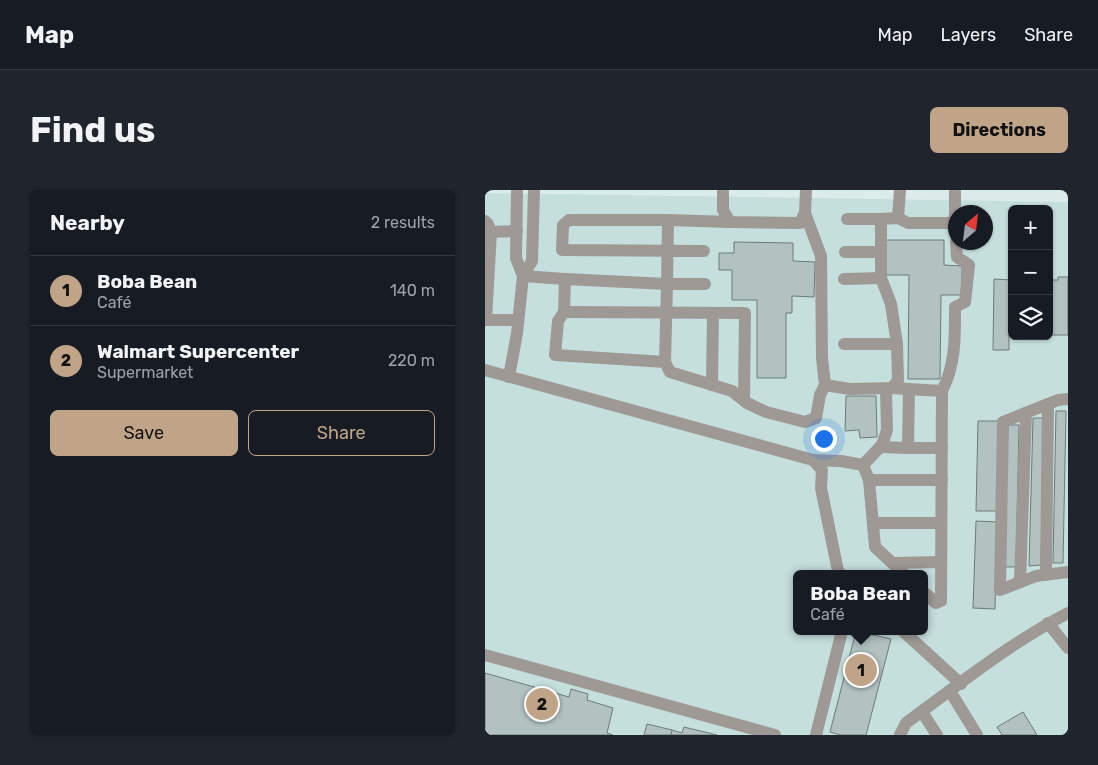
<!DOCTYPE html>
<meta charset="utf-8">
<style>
body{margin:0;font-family:Rubik,sans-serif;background:#20242c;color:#f1f3f6}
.controls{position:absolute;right:15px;top:15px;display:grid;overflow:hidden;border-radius:8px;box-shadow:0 1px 4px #0004}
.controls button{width:45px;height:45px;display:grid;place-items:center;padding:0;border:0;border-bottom:1px solid #363941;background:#171b24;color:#f1f3f6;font:25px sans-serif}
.compass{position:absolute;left:463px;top:15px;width:45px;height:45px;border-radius:50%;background:#171b24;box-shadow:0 1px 4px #0004;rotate:28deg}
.you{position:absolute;left:338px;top:248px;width:18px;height:18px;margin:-12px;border:4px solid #fff;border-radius:50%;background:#1a73e8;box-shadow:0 0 0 8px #1a73e833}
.badge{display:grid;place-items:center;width:32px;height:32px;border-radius:50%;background:#bfa488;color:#111;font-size:16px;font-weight:700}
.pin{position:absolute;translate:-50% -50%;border:2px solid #fff;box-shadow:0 1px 5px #0006}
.popup{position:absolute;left:308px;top:380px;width:135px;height:65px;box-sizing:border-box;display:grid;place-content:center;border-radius:8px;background:#171b24;filter:drop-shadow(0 1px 4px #0005);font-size:16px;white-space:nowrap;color:#9ea1a6}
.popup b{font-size:19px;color:#f1f3f6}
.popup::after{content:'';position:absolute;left:50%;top:100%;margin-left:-10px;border:10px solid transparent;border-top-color:#171b24}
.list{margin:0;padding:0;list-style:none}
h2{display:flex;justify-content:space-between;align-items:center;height:65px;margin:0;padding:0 20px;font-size:21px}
h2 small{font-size:16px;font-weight:400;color:#9ea1a6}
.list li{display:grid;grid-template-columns:32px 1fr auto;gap:15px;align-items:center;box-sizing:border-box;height:70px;padding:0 20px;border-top:1px solid #363941}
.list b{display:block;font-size:19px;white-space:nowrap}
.list p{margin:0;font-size:16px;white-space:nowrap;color:#9ea1a6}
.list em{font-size:16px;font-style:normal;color:#9ea1a6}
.actions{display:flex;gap:10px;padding:15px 20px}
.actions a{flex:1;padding:11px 0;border:1px solid #bfa488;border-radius:8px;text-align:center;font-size:18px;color:#bfa488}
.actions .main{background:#bfa488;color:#111}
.icon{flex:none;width:28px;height:28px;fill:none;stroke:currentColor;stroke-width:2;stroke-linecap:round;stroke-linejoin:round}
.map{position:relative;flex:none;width:583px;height:545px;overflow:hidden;border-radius:8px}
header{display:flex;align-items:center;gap:30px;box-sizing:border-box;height:70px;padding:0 25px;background:#171b24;border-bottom:1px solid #363941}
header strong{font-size:24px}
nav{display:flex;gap:28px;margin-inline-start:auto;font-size:18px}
.intro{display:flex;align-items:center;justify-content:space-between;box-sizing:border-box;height:120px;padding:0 30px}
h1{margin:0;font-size:35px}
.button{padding:12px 22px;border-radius:8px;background:#bfa488;color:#111;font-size:18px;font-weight:700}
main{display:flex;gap:30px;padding:0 30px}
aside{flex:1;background:#171b24;border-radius:8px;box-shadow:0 1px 4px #0004}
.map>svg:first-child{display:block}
.built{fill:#c5dfdd;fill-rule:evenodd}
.building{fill:#b2c2c0;stroke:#6c7b7a}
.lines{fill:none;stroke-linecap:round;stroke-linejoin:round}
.minor{stroke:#9e9995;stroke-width:12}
</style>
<header>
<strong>Map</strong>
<nav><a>Map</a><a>Layers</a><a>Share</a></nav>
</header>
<div class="intro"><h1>Find us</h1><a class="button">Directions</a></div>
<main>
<aside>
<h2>Nearby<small>2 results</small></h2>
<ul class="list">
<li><span class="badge">1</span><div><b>Boba Bean</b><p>Café</p></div><em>140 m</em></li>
<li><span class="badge">2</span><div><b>Walmart Supercenter</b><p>Supermarket</p></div><em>220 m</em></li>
</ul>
<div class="actions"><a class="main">Save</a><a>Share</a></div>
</aside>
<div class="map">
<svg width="583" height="545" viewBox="0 0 583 545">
<rect width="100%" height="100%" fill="#dbebea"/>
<path class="built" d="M0,3l583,9v533h-583zM527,19h37v127h-37zM470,22h30v30h-30zM312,384h128v57h-128z"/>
<g class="building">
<polygon points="401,50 459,50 459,75 477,76 477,105 456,105 455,189 423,189 424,85 401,85"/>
<polygon points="249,52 308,53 308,71 330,72 329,107 307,106 307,123 301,123 301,188 272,188 272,110 247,110 247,80 234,80 234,63 249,63"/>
<polygon points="573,87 583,87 583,145 564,145 564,90 573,90"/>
<polygon points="509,89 527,90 527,144 524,144 524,160 508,160"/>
<polygon points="361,206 391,206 392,247 375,248 374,240 360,241"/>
<polygon points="571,221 581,221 578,373 568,373"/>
<polygon points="548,228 558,228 556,375 544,376"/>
<polygon points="493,231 514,231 513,321 491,321"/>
<polygon points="523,235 534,235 531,377 519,377"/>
<polygon points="491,331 512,332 510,419 488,418"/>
<polygon points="371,441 406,449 381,545 355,545 345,542"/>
<polygon points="0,483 84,507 86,499 103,504 102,510 128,518 122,543 128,545 0,545"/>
<polygon points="538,522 552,545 517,545 512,537"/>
<polygon points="162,534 187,540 186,545 159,545"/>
<polygon points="199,537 232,545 186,545 187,540 197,543"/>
</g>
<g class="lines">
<g class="minor">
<polyline points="238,0 238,20 245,32 315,33 320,23 321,0"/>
<polyline points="415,0 413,28 423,33 465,33 470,28 470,0"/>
<polyline points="320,23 336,66 337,168 340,195 365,199 407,198 413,190 412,154 406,114 396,88 396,29 413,28"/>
<polyline points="362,29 396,29"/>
<polyline points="183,30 245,32"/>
<polyline points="0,31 3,34 6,42"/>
<polyline points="32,41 6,42 1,130 33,130"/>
<polyline points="219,61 77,60 78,35 84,30 183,30 182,94 80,89 79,122 73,131 70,165 180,172 185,182 247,201 262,213 281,222 320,232 331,228 335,205 340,195"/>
<polyline points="360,62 395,62"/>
<polyline points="38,86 47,71 49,0"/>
<polyline points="38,86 80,89"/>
<polyline points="359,89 396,88"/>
<polyline points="79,122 260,123 259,210"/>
<polyline points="359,154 412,154"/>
<polyline points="180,172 182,94 220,94"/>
<polyline points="0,180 328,270 337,280 336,298 353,381 356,384"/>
<polyline points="24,187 32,143 38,86 31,68 32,0"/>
<polyline points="227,195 228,123"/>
<path d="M407,198l50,3c14,-27 13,-55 13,-84l10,-5 4,-37 -12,-8 -1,-15"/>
<polyline points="424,199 423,258 457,258"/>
<polyline points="583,209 573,210 518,232 515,400 551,386 583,382"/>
<polyline points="395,257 423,258"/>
<polyline points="328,270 356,271 378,275 384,290 390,357 419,384"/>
<polyline points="378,275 397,255 402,240 401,199"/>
<polyline points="384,290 457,290"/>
<polyline points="388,333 456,333"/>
<polyline points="408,373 456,372"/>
<polyline points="561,385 563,214"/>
<polyline points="535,392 541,223"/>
<polyline points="440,403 451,413 456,411 457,201"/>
<polyline points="563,433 583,458"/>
<polyline points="418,441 476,494"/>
<polyline points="0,465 290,545"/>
<polyline points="465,501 492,545"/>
<polyline points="437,522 452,545"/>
<polyline points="331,545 357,441"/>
<path d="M415,545l6,-12c52,-38 104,-80 162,-110"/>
</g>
</g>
</svg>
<div class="controls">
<button>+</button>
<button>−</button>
<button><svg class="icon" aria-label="layers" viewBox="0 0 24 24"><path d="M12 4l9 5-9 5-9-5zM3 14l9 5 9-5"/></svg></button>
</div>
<svg class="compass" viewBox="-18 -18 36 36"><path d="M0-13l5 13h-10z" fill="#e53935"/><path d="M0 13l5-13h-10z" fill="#9ea1a6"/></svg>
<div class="you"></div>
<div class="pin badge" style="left:376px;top:480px">1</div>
<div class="popup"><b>Boba Bean</b>Café</div>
<div class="pin badge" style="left:57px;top:514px">2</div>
</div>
</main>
